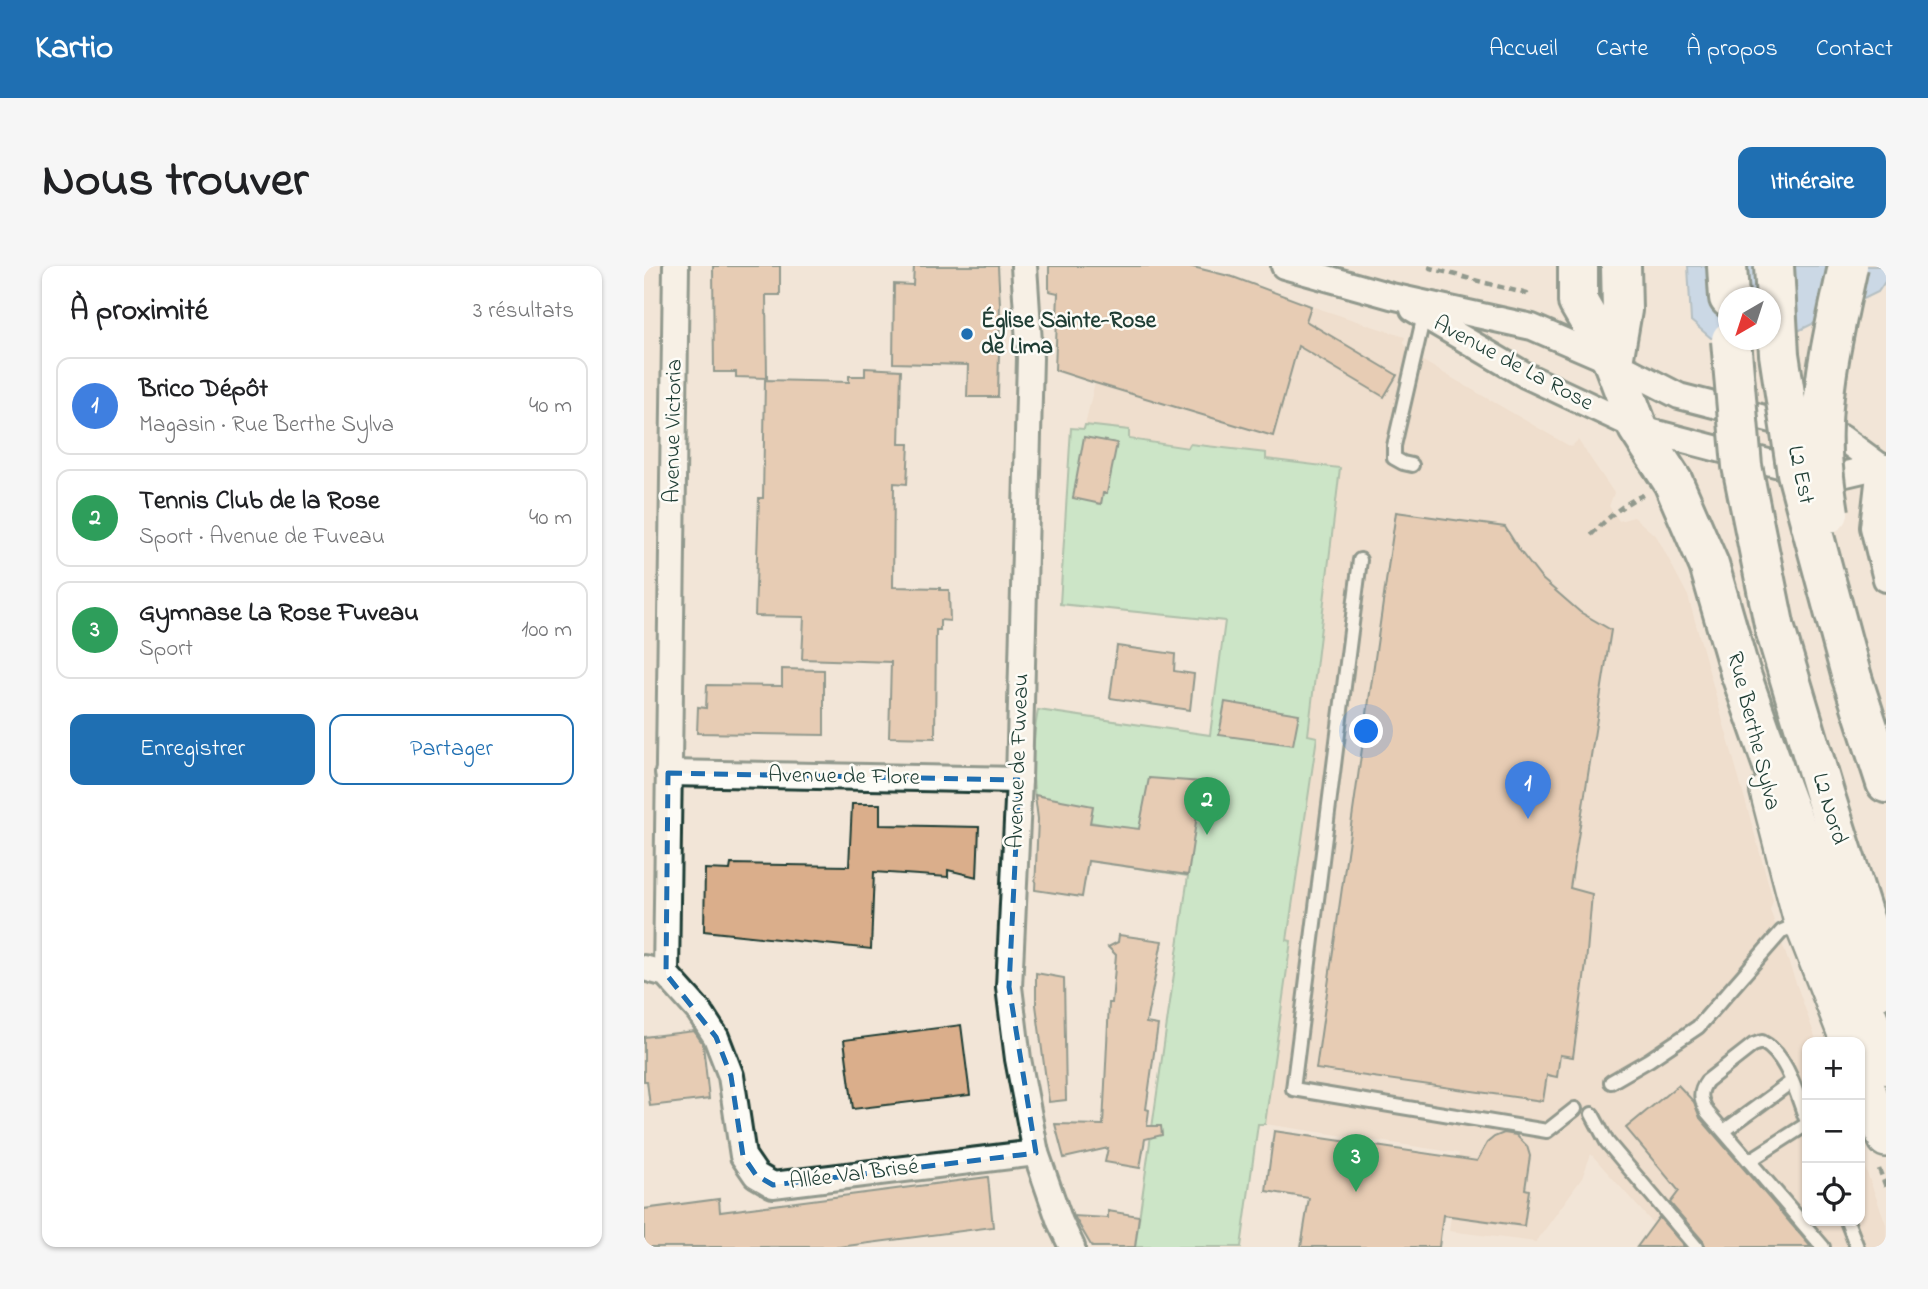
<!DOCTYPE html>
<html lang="fr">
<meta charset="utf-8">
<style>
body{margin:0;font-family:"Indie Flower",sans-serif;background:#f6f6f6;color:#202124}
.controls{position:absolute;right:21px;bottom:21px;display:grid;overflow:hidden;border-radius:14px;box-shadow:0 2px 5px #0004}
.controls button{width:63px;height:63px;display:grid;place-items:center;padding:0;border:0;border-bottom:2px solid #e0e0e0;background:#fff;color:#202124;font:35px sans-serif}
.compass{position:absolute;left:1074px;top:21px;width:63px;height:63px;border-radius:50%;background:#fff;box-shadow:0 2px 5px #0004;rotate:219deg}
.you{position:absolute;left:723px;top:466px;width:24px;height:24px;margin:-18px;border:5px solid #fff;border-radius:50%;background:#1a73e8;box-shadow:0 0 0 10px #1a73e833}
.badge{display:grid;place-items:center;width:46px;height:46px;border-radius:50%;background:#1f6fb2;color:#fff;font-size:23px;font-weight:700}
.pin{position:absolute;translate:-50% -58px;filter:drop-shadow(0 2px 4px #0008)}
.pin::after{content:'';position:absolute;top:37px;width:24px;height:21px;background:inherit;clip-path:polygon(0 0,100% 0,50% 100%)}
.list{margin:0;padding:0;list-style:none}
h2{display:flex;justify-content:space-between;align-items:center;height:91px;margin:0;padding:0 28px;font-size:30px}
h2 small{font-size:23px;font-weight:400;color:#757577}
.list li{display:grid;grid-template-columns:46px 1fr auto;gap:21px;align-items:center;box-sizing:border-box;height:98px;margin:0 14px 14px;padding:0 14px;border:2px solid #e0e0e0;border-radius:14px}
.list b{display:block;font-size:26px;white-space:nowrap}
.list p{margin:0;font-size:23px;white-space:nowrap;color:#757577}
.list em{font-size:23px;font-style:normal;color:#757577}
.actions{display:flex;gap:14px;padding:21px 28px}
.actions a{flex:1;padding:16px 0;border:2px solid #1f6fb2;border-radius:14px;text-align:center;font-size:24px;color:#1f6fb2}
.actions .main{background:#1f6fb2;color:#fff}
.icon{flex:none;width:38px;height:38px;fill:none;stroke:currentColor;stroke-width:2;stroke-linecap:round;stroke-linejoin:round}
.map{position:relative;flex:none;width:1242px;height:981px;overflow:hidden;border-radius:14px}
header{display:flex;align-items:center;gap:42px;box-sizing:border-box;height:98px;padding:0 35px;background:#1f6fb2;color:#fff}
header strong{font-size:33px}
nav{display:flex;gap:38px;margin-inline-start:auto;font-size:24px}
.intro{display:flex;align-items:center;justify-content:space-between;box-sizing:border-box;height:168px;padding:0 42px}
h1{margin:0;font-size:49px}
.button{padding:18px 32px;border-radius:14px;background:#1f6fb2;color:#fff;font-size:24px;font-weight:700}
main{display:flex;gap:42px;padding:0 42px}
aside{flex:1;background:#fff;border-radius:14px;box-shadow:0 2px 5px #0004}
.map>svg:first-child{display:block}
.built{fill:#ebd4c0}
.green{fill:#9de5b3;stroke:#5e9174;stroke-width:2}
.water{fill:#9cc8f6;stroke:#6a90a8;stroke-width:2}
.building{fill:#daae8b;stroke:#1f3d34;stroke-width:2}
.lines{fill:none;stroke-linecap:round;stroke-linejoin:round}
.lane-casing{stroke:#1f3d34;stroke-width:18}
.street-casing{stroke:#1f3d34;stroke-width:30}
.secondary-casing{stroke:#1f3d34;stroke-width:40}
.primary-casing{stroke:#1f3d34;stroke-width:44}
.highway-casing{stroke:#1f3d34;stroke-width:44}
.path{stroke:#1f3d34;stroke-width:4.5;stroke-dasharray:7 5;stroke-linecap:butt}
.lane{stroke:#fdfcf7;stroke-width:12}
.street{stroke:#fdfcf7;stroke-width:24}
.secondary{stroke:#fdfcf7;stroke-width:35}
.primary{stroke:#fdfcf7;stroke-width:38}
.highway{stroke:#fdfcf7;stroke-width:38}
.highway-bridge-casing{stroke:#1f3d34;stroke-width:44;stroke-linecap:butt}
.highway-bridge{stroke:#fdfcf7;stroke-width:38}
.marked{fill:none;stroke:#1f6fb2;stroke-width:5;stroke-dasharray:14 9;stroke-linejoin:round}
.poi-dot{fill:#1f6fb2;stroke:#fdfcf7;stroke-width:2.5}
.labels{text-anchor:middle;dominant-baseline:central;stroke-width:5;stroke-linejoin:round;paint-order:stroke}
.poi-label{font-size:23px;font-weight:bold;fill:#1f3d34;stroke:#fdfcf7;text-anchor:start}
.street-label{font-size:23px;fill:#1f3d34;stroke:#fdfcf7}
</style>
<header>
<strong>Kartio</strong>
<nav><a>Accueil</a><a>Carte</a><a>À propos</a><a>Contact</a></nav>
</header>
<div class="intro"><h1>Nous trouver</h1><a class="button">Itinéraire</a></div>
<main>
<aside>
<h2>À proximité<small>3 résultats</small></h2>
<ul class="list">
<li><span class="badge" style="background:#3f7fe0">1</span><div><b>Brico Dépôt</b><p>Magasin · Rue Berthe Sylva</p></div><em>40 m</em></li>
<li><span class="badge" style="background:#2e9e5b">2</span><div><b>Tennis Club de la Rose</b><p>Sport · Avenue de Fuveau</p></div><em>40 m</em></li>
<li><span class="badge" style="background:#2e9e5b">3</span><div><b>Gymnase La Rose Fuveau</b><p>Sport</p></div><em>100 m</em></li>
</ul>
<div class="actions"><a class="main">Enregistrer</a><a>Partager</a></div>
</aside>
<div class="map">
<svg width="1242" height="981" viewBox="0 0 1242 981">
<rect width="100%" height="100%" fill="#f2e5d7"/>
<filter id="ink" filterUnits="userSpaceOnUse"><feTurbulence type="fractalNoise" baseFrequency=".0143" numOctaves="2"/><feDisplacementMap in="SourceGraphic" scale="14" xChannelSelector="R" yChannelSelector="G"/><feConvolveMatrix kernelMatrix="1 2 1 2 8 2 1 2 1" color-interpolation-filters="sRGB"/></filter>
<g filter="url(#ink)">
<polygon class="built" points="667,40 761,71 760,76 765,87 927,181 934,174 970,227 965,240 975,255 990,251 1013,271 1044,330 1129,634 1126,644 1173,776 1163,776 1163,955 1216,955 1216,888 1242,958 1242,981 1030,981 947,888 938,912 892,976 805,965 815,887 621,858 647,675 643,675 673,472 664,470 696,202 621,193 621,186 546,178 544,182 484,173 485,164 441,159 451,116 629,170"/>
<path class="green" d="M441,159l44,5v9l59,9 2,-4 76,9v6l74,9 -32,267 9,2 -30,203 4,1 -26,183h-7l-17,123h-106l53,-371 -82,-13 6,-37 -74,-14c-8,-32 -6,-69 0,-102l172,25 15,-114 -165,-17 11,-176 13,1z"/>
<polygon class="water" points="1044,0 1242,0 1242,14 1234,26 1154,65 1127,67 1126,32 1084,32 1084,71 1067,72 1047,55"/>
<g class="building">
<polygon points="69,0 136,0 136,29 122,29 123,112 92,111 92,106 70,106"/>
<polygon points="270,0 354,0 356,38 354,131 323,131 324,99 249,97 250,18 269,19"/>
<polygon points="405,0 545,0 589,11 667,40 662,55 753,109 740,131 654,80 629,170 451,117 411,104 414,27 405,25"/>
<polygon points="221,102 257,104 255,178 265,178 263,218 250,217 249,321 296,322 296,324 305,324 306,355 296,354 296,364 292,364 291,472 245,471 247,396 158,393 160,351 111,350 115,232 119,232 121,114 205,116 205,110 221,110"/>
<polygon points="440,171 473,177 463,227 459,227 457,238 429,232"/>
<polygon points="752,246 861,261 876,285 897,312 936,346 967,364 926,622 948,628 942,698 929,791 916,789 913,811 903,809 899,835 672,803"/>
<polygon points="473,380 531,388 530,405 550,408 546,444 466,432"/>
<polygon points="138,403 180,404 180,469 53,467 54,441 62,442 63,419 138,420"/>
<polygon points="581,436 655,448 649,479 575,469"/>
<polygon points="505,512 558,516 544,609 444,595 438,631 391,624 394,553 391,529 449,540 446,557 495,563"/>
<polygon points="208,538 236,538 236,559 335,561 333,611 304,604 304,611 230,606 227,683 60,665 61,603 86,604 87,598 205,600"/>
<polygon points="475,669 518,675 502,757 514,759 502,843 505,844 503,860 517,860 518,869 501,873 496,902 461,896 464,882 420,892 411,858 459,859 465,737 468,737 472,689 464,681 474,676"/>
<polygon points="392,707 420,712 422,834 405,836 392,739"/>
<polygon points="317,759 326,829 209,843 200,774"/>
<polygon points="50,765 59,778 65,833 6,840 3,815 0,815 0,771"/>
<polygon points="1034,819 1050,836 1056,852 1167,981 1061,981 1059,975 1026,937 1035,925 982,862"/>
<polygon points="630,865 833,895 843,877 850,871 860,867 872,869 883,880 886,890 881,923 885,924 880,960 799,949 795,981 657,981 665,932 622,925"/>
<polygon points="344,911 349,961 195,981 0,981 0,943 75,933 76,946"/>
<polygon points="464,945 495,950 491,981 448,981 430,950 464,952"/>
<polygon points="1015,951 1041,981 993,981"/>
</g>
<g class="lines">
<defs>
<g id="lane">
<polyline points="768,199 759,197 750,192 750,180 780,49"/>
<polyline points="716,294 649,823 903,865 931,843"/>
<polyline points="967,816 1005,794 1054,761 1138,665 1157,657"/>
<polyline points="948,848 963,876 1052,981"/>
<path d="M1163,856c-10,-26 -19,-67 -45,-80l-9,3 -46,36c-9,12 -6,19 0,31l116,135"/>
<polyline points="1080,865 1147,816"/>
<polyline points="1105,895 1163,858"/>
<polyline points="1203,955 1213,981"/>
</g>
<g id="street">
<polyline points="380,0 386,92 375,514 365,721 374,793 392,887 416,956 428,981"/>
<polyline points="640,0 747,30 888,61 969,96 1035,130 1198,172 1236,200"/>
<polyline points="769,43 883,110 994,162 1185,212 1236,200 1242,201"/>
<polyline points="1236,200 1229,261 1242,313"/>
<polyline points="24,507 375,514"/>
<polyline points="0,702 22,708 55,745 72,771 87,810 99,890 112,909 129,919 392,887"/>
<polyline points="22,708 32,0"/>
</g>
<g id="secondary">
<polyline points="1124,525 1158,656 1205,776"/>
<polyline points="1216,804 1242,873"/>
</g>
<g id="primary">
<polyline points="934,0 934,36 969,96 994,162 1029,216 1065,299 1096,406"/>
<polyline points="969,96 978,44 977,0"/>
</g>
<g id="highway">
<polyline points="1083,0 1085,32"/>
<polyline points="1131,363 1181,530 1242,722"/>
<polyline points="1096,406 1136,520 1242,799"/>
<polyline points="1208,412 1242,517"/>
</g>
</defs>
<use href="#lane" class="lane-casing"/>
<use href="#street" class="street-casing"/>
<use href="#secondary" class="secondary-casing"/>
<use href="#primary" class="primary-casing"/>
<use href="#highway" class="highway-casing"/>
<g class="path">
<polyline points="787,0 786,2 883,28 884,33"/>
<path d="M947,269c16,-16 31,-31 52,-40"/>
<polyline points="1235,903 1242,921"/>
</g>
<use href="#lane" class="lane"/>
<use href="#street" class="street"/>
<use href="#secondary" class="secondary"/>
<use href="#primary" class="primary"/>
<use href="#highway" class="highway"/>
<defs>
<g id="highway-bridge">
<polyline points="1130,0 1135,88 1153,207 1208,412"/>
<polyline points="1087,74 1098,200 1131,363"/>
<path d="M1185,247c-3,-19 -6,-39 -7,-59 -3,-64 13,-126 26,-188"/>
</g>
</defs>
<use href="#highway-bridge" class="highway-bridge-casing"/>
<use href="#highway-bridge" class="highway-bridge"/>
</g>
</g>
<path d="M0 0H1242V981H0ZM24,507l351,7 -10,207 27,166 -263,32 -17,-10 -13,-19 -12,-80 -15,-39 -50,-63z" fill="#f2e5d7" fill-opacity=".55" fill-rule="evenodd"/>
<path class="marked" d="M24,507l351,7 -10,207 27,166 -263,32 -17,-10 -13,-19 -12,-80 -15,-39 -50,-63z"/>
<circle class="poi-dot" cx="323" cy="68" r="7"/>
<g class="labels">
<g class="poi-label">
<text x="337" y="55">Église Sainte-Rose<tspan x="337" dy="26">de Lima</tspan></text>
</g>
<g class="street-label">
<text transform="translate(869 98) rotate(28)">Avenue de La Rose</text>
<text transform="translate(30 165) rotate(-89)">Avenue Victoria</text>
<text transform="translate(1156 209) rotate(78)">L2 Est</text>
<text transform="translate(1109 465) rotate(76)">Rue Berthe Sylva</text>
<text transform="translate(375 495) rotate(-88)">Avenue de Fuveau</text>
<text transform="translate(200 511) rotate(1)">Avenue de Flore</text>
<text transform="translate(1185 543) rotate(73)">L2 Nord</text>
<text transform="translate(210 909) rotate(-7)">Allée Val Brisé</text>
</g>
</g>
</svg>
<div class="controls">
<button>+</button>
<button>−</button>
<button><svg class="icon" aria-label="locate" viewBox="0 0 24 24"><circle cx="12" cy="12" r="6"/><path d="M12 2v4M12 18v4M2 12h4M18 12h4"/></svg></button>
</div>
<svg class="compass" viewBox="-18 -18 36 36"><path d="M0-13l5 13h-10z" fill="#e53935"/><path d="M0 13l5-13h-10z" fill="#757577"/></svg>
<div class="you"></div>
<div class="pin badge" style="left:884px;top:553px;background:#3f7fe0">1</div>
<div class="pin badge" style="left:563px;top:569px;background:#2e9e5b">2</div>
<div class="pin badge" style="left:712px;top:926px;background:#2e9e5b">3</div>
</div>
</main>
